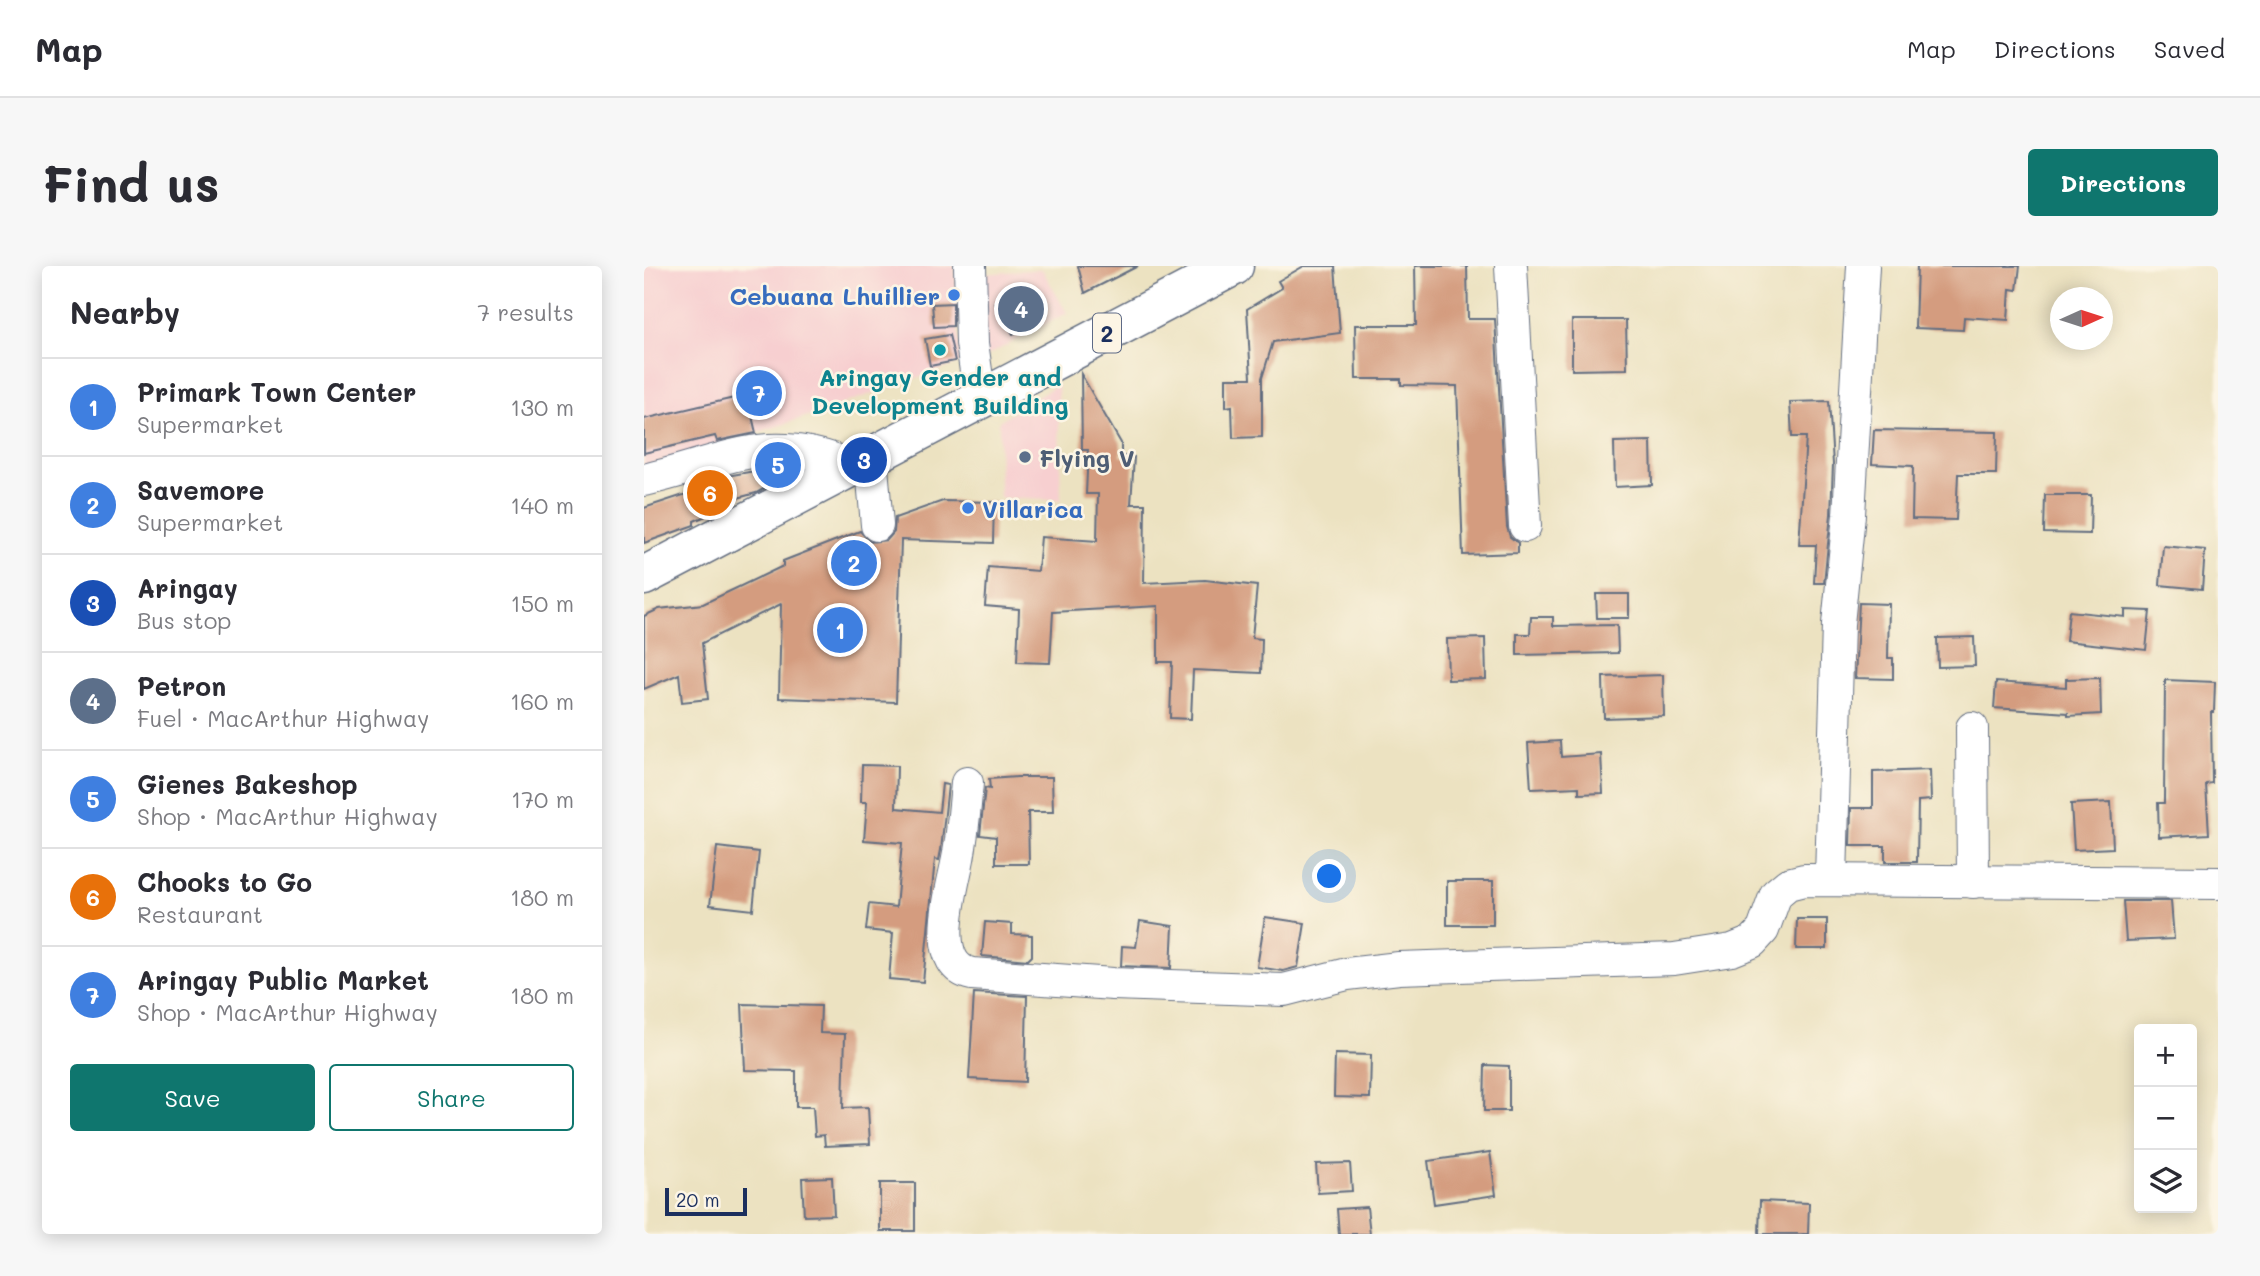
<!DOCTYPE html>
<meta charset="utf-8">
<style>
body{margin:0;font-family:Mali,sans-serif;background:#f7f7f7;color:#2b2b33}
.controls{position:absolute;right:21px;bottom:21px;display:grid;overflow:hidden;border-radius:7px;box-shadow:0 4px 18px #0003}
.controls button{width:63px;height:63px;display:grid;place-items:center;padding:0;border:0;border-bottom:2px solid #e1e1e2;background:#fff;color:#2b2b33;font:35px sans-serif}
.compass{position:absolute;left:1406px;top:21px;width:63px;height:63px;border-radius:50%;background:#fff;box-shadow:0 4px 18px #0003;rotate:87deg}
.scale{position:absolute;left:21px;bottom:18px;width:82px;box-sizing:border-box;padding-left:7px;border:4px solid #1b2f5e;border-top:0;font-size:19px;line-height:24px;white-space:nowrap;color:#1b2f5e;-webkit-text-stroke:5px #fcf5e5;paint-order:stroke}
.you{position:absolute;left:686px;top:611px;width:24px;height:24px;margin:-18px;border:5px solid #fff;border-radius:50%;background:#1a73e8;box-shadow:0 0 0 10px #1a73e833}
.badge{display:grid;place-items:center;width:46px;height:46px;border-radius:50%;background:#0f766e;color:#fff;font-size:23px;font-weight:700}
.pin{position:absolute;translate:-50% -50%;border:4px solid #fff;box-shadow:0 2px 7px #0006}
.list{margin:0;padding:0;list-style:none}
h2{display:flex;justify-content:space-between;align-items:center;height:91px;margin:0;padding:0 28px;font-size:30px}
h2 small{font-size:23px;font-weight:400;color:#7c7c81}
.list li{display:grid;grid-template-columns:46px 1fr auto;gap:21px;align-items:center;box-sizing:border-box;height:98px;padding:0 28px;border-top:2px solid #e1e1e2}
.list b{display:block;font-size:26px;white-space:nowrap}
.list p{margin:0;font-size:23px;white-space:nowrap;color:#7c7c81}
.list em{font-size:23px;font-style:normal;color:#7c7c81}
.actions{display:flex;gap:14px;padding:21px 28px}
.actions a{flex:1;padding:16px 0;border:2px solid #0f766e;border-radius:7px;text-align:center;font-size:24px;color:#0f766e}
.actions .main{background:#0f766e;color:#fff}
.icon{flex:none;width:38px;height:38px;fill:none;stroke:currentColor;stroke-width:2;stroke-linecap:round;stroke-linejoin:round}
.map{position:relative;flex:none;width:1574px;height:968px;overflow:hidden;border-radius:7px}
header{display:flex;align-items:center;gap:42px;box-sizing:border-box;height:98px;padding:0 35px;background:#fff;border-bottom:2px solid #e1e1e2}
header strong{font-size:33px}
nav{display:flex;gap:38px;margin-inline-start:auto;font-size:24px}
.intro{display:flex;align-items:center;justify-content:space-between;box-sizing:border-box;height:168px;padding:0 42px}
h1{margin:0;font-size:49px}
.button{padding:18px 32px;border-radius:7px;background:#0f766e;color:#fff;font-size:24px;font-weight:700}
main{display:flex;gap:42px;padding:0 42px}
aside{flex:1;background:#fff;border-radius:7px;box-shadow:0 4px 18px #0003}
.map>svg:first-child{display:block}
.built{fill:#f7cfd0}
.building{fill:#d49c7f}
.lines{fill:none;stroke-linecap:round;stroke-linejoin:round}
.minor-casing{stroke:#646e81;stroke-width:34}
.highway-casing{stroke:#646e81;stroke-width:41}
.minor{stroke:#fff;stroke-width:32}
.highway{stroke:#fff;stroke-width:38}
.shop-dot{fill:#3f7fe0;stroke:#fcf5e5;stroke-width:2.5}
.culture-dot{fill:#0f9aa8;stroke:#fcf5e5;stroke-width:2.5}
.service-dot{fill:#5c6f8a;stroke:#fcf5e5;stroke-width:2.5}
.labels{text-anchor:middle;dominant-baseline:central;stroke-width:5;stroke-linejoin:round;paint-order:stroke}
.shield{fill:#fcf5e5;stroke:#5e6a86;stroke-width:2}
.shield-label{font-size:23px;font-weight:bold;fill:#1b2f5e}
.shop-label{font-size:24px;font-weight:bold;fill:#366cbe;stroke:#fcf5e5;text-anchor:end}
.culture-label{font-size:24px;font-weight:bold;fill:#0d838f;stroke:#fcf5e5}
.service-label{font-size:24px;font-weight:bold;fill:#4e5e75;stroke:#fcf5e5;text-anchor:start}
</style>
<header>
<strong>Map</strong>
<nav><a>Map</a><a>Directions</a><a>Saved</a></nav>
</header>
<div class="intro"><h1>Find us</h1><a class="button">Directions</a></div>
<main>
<aside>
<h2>Nearby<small>7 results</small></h2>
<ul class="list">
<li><span class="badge" style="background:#3f7fe0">1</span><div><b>Primark Town Center</b><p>Supermarket</p></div><em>130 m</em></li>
<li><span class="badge" style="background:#3f7fe0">2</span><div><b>Savemore</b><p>Supermarket</p></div><em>140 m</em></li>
<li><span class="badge" style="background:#1a4fb4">3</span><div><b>Aringay</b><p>Bus stop</p></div><em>150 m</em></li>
<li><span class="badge" style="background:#5c6f8a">4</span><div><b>Petron</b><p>Fuel · MacArthur Highway</p></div><em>160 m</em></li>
<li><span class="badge" style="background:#3f7fe0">5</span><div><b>Gienes Bakeshop</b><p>Shop · MacArthur Highway</p></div><em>170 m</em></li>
<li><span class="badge" style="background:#e8710a">6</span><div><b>Chooks to Go</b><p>Restaurant</p></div><em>180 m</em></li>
<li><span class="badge" style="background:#3f7fe0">7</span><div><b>Aringay Public Market</b><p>Shop · MacArthur Highway</p></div><em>180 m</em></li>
</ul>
<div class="actions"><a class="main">Save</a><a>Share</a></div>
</aside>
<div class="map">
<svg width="1574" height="968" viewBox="0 0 1574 968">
<rect width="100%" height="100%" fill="#fcf5e5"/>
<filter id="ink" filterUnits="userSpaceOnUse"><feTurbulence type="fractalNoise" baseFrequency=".0143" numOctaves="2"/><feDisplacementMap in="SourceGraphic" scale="14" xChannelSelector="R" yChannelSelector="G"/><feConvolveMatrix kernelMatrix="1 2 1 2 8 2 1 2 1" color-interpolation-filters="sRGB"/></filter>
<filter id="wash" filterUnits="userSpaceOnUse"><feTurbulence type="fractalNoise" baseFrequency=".00686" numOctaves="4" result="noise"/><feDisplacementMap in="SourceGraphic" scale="28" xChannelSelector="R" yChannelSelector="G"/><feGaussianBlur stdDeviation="1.57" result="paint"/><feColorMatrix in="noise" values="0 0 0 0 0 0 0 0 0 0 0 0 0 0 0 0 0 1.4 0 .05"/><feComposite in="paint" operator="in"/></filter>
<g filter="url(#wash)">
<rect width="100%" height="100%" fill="#ece2c1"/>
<g class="built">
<polygon points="0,0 311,0 316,97 144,157 0,201"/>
<polygon points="398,3 423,47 341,91 339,8"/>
<polygon points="414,118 417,234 356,232 355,155"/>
</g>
<g id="blocks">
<g class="building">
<polygon points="434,0 494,0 441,27"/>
<polygon points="660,0 691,0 696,67 629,76 618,112 618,171 589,172 588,140 582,141 582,112 607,112 603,43 638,22 634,15"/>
<polygon points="771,0 823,0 824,53 851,53 863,261 866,271 874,277 874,287 819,289 813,120 757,119 757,113 712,113 711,59 772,59"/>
<polygon points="1273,0 1376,0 1373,24 1366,23 1364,54 1320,51 1319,64 1271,62"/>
<polygon points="386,18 403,49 369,68 351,37"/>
<polygon points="309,37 309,60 290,61 288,38"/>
<polygon points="928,54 982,54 983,103 928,104"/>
<polygon points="305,69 311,95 286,100 281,73"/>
<polygon points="437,108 477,177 477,190 490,191 487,238 501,238 500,317 561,314 613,320 608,372 618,373 617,407 549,404 547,453 526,452 528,396 514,396 514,340 409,346 406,397 373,396 375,343 341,340 344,301 394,305 397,271 453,275 454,228 442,228 444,184 438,184"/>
<polygon points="103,129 112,167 73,175 71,170 0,187 0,153"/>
<polygon points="1185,135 1189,198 1187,248 1180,317 1170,317 1172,279 1155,279 1162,171 1148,171 1146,136"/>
<polygon points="1230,164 1353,166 1352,208 1314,208 1312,254 1268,253 1269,200 1228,198"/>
<polygon points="1007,175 1008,219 971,221 970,176"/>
<polygon points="127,202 146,203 148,207 125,215 126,219 112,227 90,233 83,210"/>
<polygon points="79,216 87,239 50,255 50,259 0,277 0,242"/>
<polygon points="1401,229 1447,229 1446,268 1400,267"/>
<polygon points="299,235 350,236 349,277 257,274 252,436 135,432 137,338 58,377 64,433 38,436 35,408 0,423 0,350 15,343 59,338 139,300 139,295 216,265 226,276 243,274 250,266 251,252"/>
<polygon points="1519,280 1561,284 1558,323 1516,319"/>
<polygon points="952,328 985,328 985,352 953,352"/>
<polygon points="1215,337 1245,338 1244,392 1249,392 1249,413 1211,412"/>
<polygon points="1481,344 1506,345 1502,384 1422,375 1425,345 1481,351"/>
<polygon points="887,351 909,351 909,360 973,359 974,387 873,389 873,368 886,368"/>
<polygon points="1330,371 1331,400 1294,401 1293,372"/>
<polygon points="841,372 842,413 804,414 803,373"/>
<polygon points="1019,409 1020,450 960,452 959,411"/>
<polygon points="1456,412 1457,448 1424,450 1424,447 1350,442 1352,416 1422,421 1422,413"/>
<polygon points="1521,414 1571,416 1570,446 1567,446 1568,517 1562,518 1565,568 1515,571 1514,537 1520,537"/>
<polygon points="916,475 917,491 957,488 959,527 935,528 935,521 887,523 884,477"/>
<polygon points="218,499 253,500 252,542 295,546 298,518 304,519 297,584 295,594 291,593 279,716 245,713 249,667 222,664 225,638 252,641 258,577 220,574 223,536 217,536"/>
<polygon points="1286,504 1287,534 1274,535 1273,596 1241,596 1241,580 1206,580 1207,542 1229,542 1229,506"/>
<polygon points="373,511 408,511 409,546 384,546 385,598 352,598 352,571 336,569 341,522 346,523 345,513"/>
<polygon points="1467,536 1469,582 1430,584 1427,538"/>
<polygon points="73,581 115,586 109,644 66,639"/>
<rect x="803" y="615" width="46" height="44"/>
<polygon points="1479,635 1527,635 1530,673 1482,675"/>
<polygon points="621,651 661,657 654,701 639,705 613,701"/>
<polygon points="1153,653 1183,653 1183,683 1152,683"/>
<polygon points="496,655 529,660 527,702 477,700 478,680 492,681"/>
<polygon points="341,656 368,658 368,668 388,669 388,690 384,694 338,690"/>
<polygon points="330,727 383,730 381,816 325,813"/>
<polygon points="98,738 177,740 176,767 201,768 199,842 224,841 226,878 181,880 180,869 171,870 169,841 152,841 152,805 101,804"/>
<polygon points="691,788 727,789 726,832 690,831"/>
<polygon points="841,799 865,800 865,845 840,845"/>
<polygon points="846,886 852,929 790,938 784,895"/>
<polygon points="706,897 708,925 674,927 672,898"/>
<polygon points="188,911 190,949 160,950 158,912"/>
<rect x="236" y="917" width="35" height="48"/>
<polygon points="1116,935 1165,937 1164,968 1115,968"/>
<polygon points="723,941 726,968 695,968 693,943"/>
</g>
</g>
</g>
<g filter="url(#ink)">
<use href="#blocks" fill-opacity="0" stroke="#646e81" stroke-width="2"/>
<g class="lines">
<defs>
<g id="minor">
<polyline points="326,0 328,77 336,133"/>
<polyline points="867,0 881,260"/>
<polyline points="227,190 233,259"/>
<path d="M0,214c81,-18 123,-50 207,-14"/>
<polyline points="1328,462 1329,616"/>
<path d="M323,517c-2,23 -4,47 -8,70 -4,29 -33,112 13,121l141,10 171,6 63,-16 52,-6 275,-9 58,-9 20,-8 11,-12 13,-36 12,-10 16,-4 414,3"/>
<polyline points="1187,613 1194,358 1205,249 1219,0"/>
</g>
<polyline id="highway" points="0,310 590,0"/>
</defs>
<use href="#minor" class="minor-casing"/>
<use href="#highway" class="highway-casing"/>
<use href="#minor" class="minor"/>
<use href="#highway" class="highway"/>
</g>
</g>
<g class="shop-dot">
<circle cx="310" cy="29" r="7"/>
<circle cx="324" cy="242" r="7"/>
</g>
<circle class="culture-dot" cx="296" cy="84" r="7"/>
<circle class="service-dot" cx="381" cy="191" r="7"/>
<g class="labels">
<rect class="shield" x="449" y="47.5" width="28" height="39" rx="5"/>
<g class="shield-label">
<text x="463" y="67">2</text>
</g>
<g class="shop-label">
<text x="296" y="29">Cebuana Lhuillier</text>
<text x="338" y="242" text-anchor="start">Villarica</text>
</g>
<g class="culture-label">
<text x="296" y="110">Aringay Gender and<tspan x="296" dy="28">Development Building</tspan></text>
</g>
<g class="service-label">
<text x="395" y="191">Flying V</text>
</g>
</g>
</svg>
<div class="controls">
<button>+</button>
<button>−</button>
<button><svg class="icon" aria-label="layers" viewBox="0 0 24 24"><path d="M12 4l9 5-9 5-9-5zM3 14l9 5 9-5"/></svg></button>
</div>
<svg class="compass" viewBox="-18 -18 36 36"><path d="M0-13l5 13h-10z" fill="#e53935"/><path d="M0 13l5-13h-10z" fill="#7c7c81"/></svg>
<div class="scale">20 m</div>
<div class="you"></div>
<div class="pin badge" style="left:196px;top:364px;background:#3f7fe0">1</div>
<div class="pin badge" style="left:210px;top:297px;background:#3f7fe0">2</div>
<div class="pin badge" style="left:220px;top:194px;background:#1a4fb4">3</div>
<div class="pin badge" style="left:377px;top:43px;background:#5c6f8a">4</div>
<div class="pin badge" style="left:134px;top:199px;background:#3f7fe0">5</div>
<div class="pin badge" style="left:66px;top:227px;background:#e8710a">6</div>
<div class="pin badge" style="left:115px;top:127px;background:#3f7fe0">7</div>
</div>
</main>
